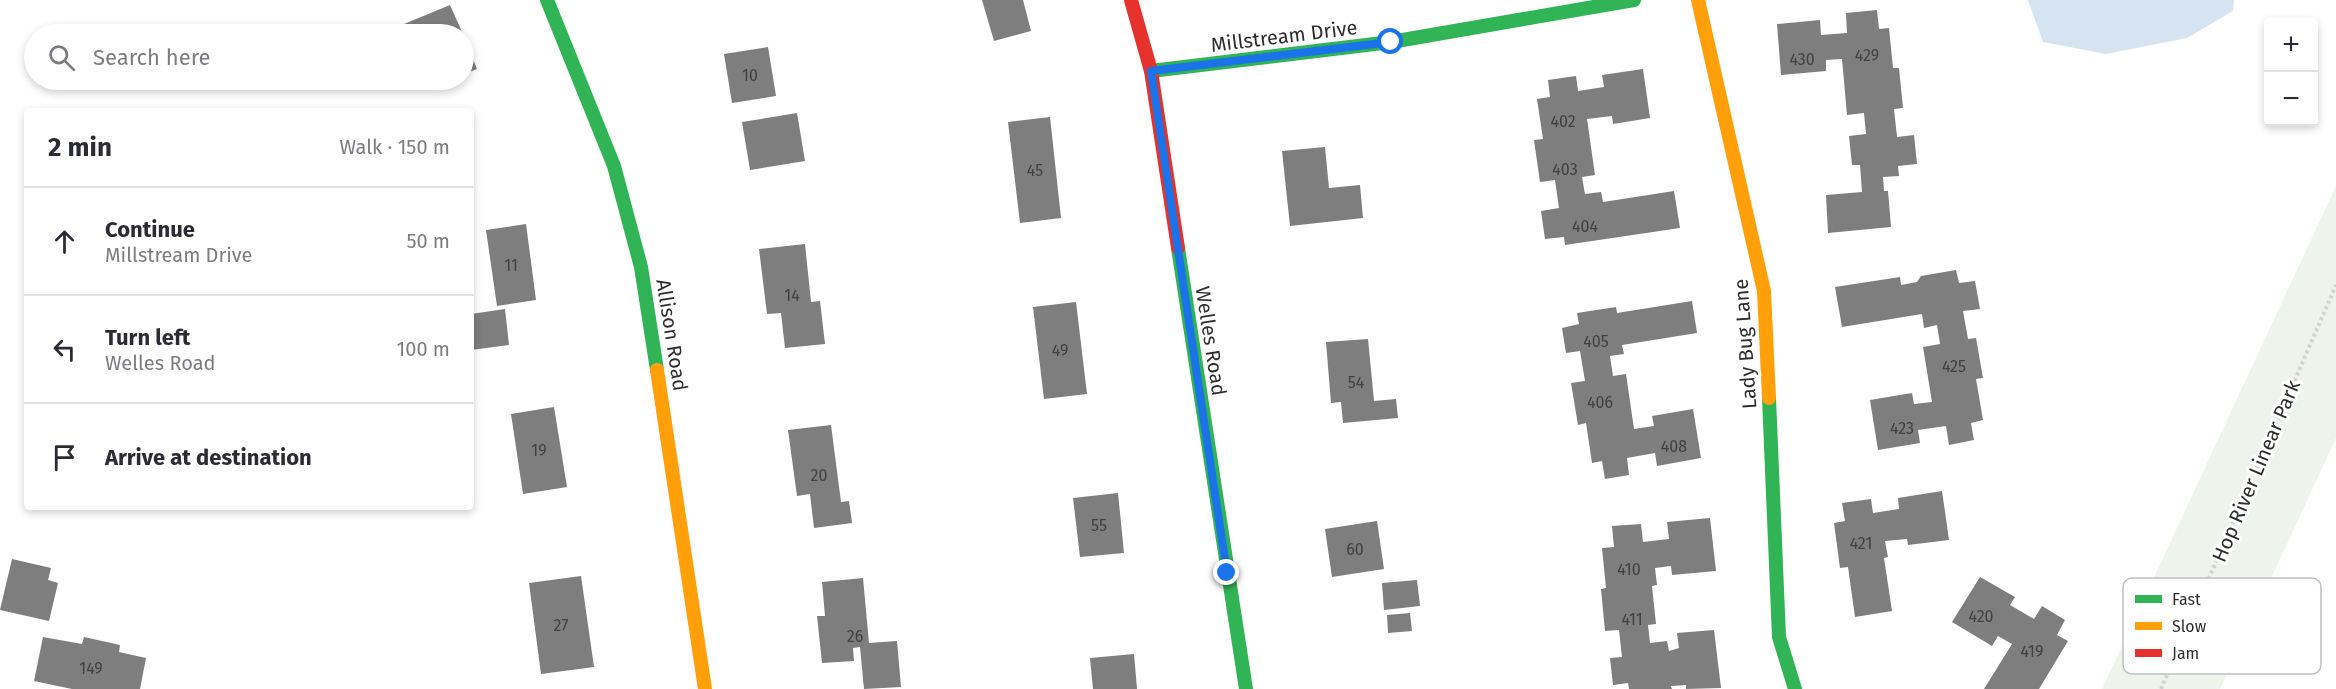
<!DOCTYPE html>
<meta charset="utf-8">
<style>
body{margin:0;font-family:"Fira Sans",sans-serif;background:#f7f7f7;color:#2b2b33}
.controls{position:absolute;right:18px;top:18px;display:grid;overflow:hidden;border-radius:6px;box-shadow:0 3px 9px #0003}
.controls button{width:54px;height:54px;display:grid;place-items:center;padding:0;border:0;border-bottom:2px solid #e1e1e2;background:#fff;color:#2b2b33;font:30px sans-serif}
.stop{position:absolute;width:18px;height:18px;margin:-14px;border:4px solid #1a73e8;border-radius:50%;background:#fff}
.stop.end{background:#1a73e8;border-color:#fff;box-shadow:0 2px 6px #0008}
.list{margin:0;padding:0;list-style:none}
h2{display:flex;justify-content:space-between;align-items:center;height:78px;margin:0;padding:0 24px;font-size:26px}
h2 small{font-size:20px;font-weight:400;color:#7c7c81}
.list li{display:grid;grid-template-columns:39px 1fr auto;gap:18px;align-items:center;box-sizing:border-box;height:108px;padding:0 24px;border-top:2px solid #e1e1e2}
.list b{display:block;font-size:22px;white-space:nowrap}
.list p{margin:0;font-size:20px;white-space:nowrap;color:#7c7c81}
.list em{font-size:20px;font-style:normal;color:#7c7c81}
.icon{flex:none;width:33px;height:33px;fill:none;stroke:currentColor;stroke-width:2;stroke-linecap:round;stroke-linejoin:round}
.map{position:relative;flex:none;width:2336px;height:689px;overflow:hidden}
.search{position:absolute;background:#fff;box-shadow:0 3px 9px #0003;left:24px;top:24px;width:450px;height:66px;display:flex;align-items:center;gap:15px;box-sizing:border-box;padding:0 21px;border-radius:33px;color:#7c7c81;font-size:22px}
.panel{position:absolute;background:#fff;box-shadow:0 3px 9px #0003;left:24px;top:108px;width:450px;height:402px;border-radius:6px}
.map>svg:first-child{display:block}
.green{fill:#eef4eb}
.water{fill:#d6e4f2}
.building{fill:#7e7e7e}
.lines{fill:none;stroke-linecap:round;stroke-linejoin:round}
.path{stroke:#d2d2d2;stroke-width:4;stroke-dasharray:3 3;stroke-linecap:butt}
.fast{stroke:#30b455;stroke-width:14}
.slow{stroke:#ff9f0a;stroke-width:14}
.jam{stroke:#e5322d;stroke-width:14}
.route{stroke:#1a73e8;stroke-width:8}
.labels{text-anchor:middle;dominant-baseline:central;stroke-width:6;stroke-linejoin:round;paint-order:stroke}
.number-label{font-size:16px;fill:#414141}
.street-label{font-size:20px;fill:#2d2d2d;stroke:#fff}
.key{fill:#fff;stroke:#c0c0c0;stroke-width:1.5}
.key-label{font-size:16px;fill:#2d2d2d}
</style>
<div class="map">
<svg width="2336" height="689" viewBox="0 0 2336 689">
<rect width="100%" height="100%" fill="#fff"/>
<polygon class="green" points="2336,186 2336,438 2220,689 2102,689"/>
<polygon class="water" points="2028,0 2234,0 2233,11 2187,38 2106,54 2043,42"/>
<g class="building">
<polygon points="982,0 1023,0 1031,31 994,41"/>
<polygon points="450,5 463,34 408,34 404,24"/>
<polygon points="1877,10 1879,29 1889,28 1893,68 1899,68 1903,108 1894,109 1897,137 1914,135 1917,164 1898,166 1899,176 1883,177 1884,191 1888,191 1891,227 1828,233 1826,195 1862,192 1860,165 1852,165 1849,136 1866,134 1864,113 1847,115 1842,59 1826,60 1826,71 1781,75 1777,24 1820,20 1821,35 1847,33 1846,13"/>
<polygon points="464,36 477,69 464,74"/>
<polygon points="768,47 776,96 732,103 724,54"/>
<polygon points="1643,69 1650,118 1613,124 1612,116 1587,119 1595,175 1582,177 1585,194 1601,192 1603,202 1674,191 1680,228 1565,245 1564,237 1545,239 1541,211 1559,208 1555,180 1540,182 1534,140 1543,139 1537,99 1550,97 1548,80 1576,76 1578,91 1604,87 1602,75"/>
<polygon points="427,80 451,80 431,88"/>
<polygon points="797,113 805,161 750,170 742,122"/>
<polygon points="1050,117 1061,218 1020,223 1008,122"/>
<polygon points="1325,147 1329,188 1360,185 1363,218 1290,226 1282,151"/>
<polygon points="526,224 536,300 497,306 486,230"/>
<polygon points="805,244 811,302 820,301 825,344 785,348 781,313 767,314 759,249"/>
<polygon points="1956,270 1959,283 1975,281 1980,309 1963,311 1968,339 1976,338 1983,378 1976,379 1983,420 1971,423 1974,440 1949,445 1946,426 1918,430 1920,443 1878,450 1870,400 1912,393 1914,404 1932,402 1923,347 1940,344 1937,325 1924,328 1922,314 1842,327 1835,287 1900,277 1901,285 1917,282 1921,276"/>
<polygon points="1692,301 1697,333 1622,345 1624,354 1610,356 1613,376 1626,374 1634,429 1654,426 1652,416 1693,409 1701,458 1657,466 1655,453 1627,458 1629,475 1605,479 1602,461 1592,463 1586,423 1578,425 1571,383 1585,381 1580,351 1566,353 1562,328 1579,324 1577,313 1616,307 1617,313"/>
<polygon points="1076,302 1087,394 1044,399 1033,307"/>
<polygon points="505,309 509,345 471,350 471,314"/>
<polygon points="1368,339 1374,401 1396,399 1398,418 1343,423 1341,402 1331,403 1326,342"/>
<polygon points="554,407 567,487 523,494 511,414"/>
<polygon points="831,425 841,502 849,501 852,523 814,528 810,494 797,496 788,430"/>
<polygon points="1942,491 1949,540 1908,545 1907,539 1885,541 1888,557 1884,558 1892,611 1855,617 1848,567 1840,568 1834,523 1845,521 1842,503 1871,499 1873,513 1899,509 1898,498"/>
<polygon points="1118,493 1124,553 1080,557 1073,498"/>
<polygon points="1710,518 1716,571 1672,575 1671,566 1655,568 1657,585 1652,586 1656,624 1648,625 1650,643 1667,641 1669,651 1679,648 1677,633 1714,630 1721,688 1686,689 1686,685 1671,686 1672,689 1629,689 1628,683 1613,685 1610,658 1622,657 1619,630 1605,631 1601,589 1606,588 1602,548 1614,547 1612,526 1641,524 1643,542 1669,539 1667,522"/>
<polygon points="1377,521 1384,569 1332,577 1325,529"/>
<polygon points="12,559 51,568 48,580 58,583 49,621 0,610"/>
<polygon points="581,576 594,667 541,674 529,583"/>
<polygon points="1980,577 2015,597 2010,605 2034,619 2042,606 2065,620 2057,635 2068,641 2039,689 1984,689 2012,644 1998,636 1992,646 1952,622"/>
<polygon points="863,578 869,643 897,641 901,687 864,689 860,647 853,648 854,661 822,663 817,616 825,616 822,582"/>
<polygon points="1417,580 1420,606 1384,610 1382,583"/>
<polygon points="1410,613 1412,631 1388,633 1387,615"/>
<polygon points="43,637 82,644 84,637 120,645 119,652 146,658 140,689 72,689 34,681"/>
<polygon points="1134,654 1137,689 1093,689 1090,658"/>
</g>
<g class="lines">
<polyline class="path" points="2161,689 2336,285"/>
<g class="fast">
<polyline points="547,0 614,166 641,267 657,370"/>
<polyline points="1151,71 1391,42 1634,0"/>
<polyline points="1178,248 1246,689"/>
<polyline points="1769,398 1779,637 1795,689"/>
</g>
<g class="slow">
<polyline points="1698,0 1764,291 1769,398"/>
<polyline points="657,370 705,689"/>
</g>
<polyline class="jam" points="1131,0 1151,71 1178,248"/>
</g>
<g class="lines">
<polyline class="route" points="1227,573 1151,71 1391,42"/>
</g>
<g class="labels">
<g class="number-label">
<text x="1867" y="55">429</text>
<text x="1802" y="59">430</text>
<text x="750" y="75">10</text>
<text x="1563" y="121">402</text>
<text x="1565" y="169">403</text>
<text x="1035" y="170">45</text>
<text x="1585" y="226">404</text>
<text x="511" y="265">11</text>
<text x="792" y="295">14</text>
<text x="1596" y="341">405</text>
<text x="1060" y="350">49</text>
<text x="1954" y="366">425</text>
<text x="1356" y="382">54</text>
<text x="1600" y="402">406</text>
<text x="1902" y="428">423</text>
<text x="1674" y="446">408</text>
<text x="539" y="450">19</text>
<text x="819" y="475">20</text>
<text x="1099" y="525">55</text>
<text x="1861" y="543">421</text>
<text x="1355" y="549">60</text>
<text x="1629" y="569">410</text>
<text x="1981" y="616">420</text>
<text x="1632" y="619">411</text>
<text x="561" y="625">27</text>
<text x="855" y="636">26</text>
<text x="2032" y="651">419</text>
<text x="91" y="668">149</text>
</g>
<g class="street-label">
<text transform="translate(1284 36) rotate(-7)">Millstream Drive</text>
<text transform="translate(672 335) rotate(81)">Allison Road</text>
<text transform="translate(1211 341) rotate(81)">Welles Road</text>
<text transform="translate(1745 344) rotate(-94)">Lady Bug Lane</text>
<text transform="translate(2256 471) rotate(-67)">Hop River Linear Park</text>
</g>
</g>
<rect x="2123" y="578" width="198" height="96" rx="9" class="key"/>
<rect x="2135" y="595" width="27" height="8" fill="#30b455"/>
<rect x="2135" y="622" width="27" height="8" fill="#ff9f0a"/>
<rect x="2135" y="649" width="27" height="8" fill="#e5322d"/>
<g class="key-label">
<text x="2172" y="605">Fast</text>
<text x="2172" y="632">Slow</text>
<text x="2172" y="659">Jam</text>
</g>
</svg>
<div class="controls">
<button>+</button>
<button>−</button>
</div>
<div class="stop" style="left:1391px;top:42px"></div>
<div class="stop end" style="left:1227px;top:573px"></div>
<div class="search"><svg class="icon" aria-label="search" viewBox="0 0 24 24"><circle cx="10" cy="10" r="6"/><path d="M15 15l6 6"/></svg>Search here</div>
<section class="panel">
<h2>2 min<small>Walk · 150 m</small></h2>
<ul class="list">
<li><svg class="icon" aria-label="ahead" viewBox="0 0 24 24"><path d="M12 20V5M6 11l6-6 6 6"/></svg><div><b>Continue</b><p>Millstream Drive</p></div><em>50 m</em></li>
<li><svg class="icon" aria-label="left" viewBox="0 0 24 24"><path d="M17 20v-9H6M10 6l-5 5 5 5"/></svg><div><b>Turn left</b><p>Welles Road</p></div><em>100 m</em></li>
<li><svg class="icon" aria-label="arrive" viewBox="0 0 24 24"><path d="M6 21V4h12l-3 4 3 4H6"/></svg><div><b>Arrive at destination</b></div></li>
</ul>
</section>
</div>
